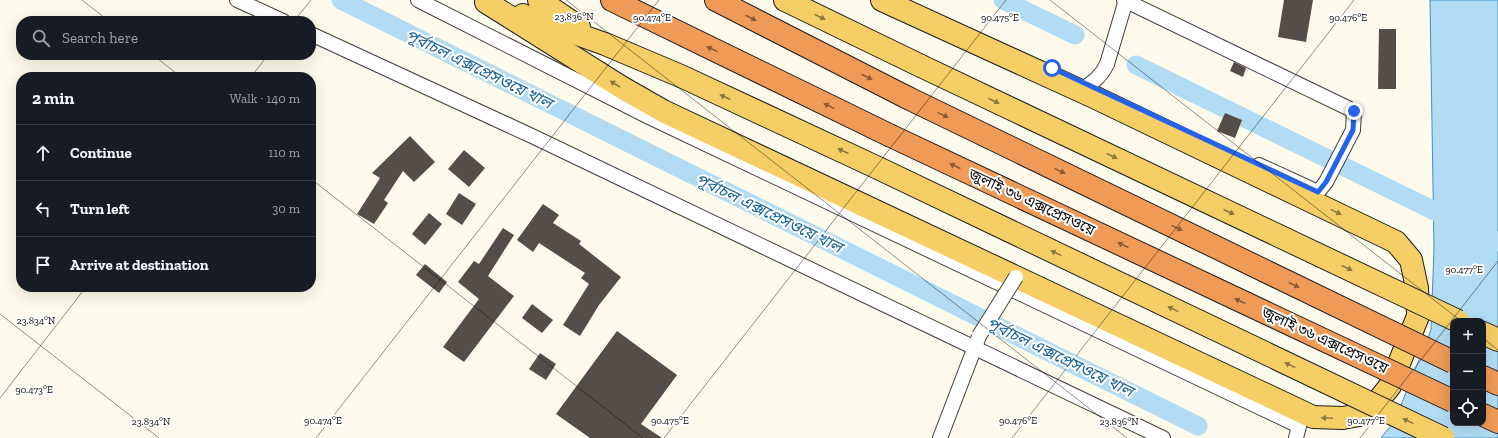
<!DOCTYPE html>
<meta charset="utf-8">
<style>
body{margin:0;font-family:"Zilla Slab","Noto Sans Bengali",serif;background:#242831;color:#f1f3f6}
.controls{position:absolute;right:12px;bottom:12px;display:grid;overflow:hidden;border-radius:8px;box-shadow:0 4px 16px #0002}
.controls button{width:36px;height:36px;display:grid;place-items:center;padding:0;border:0;border-bottom:1px solid #363941;background:#171b24;color:#f1f3f6;font:20px sans-serif}
.stop{position:absolute;width:12px;height:12px;margin:-9px;border:3px solid #2563eb;border-radius:50%;background:#fff}
.stop.end{background:#2563eb;border-color:#fff;box-shadow:0 1px 4px #0008}
.list{margin:0;padding:0;list-style:none}
h2{display:flex;justify-content:space-between;align-items:center;height:52px;margin:0;padding:0 16px;font-size:17px}
h2 small{font-size:13px;font-weight:400;color:#9ea1a6}
.list li{display:grid;grid-template-columns:26px 1fr auto;gap:12px;align-items:center;box-sizing:border-box;height:56px;padding:0 16px;border-top:1px solid #363941}
.list b{display:block;font-size:15px;white-space:nowrap}
.list em{font-size:13px;font-style:normal;color:#9ea1a6}
.icon{flex:none;width:22px;height:22px;fill:none;stroke:currentColor;stroke-width:2;stroke-linecap:round;stroke-linejoin:round}
.map{position:relative;flex:none;width:1498px;height:438px;overflow:hidden}
.search{position:absolute;background:#171b24;box-shadow:0 4px 16px #0002;left:16px;top:16px;width:300px;height:44px;display:flex;align-items:center;gap:10px;box-sizing:border-box;padding:0 14px;border-radius:16px;color:#9ea1a6;font-size:15px}
.panel{position:absolute;background:#171b24;box-shadow:0 4px 16px #0002;left:16px;top:72px;width:300px;height:220px;border-radius:16px}
.map>svg:first-child{display:block}
.water{fill:#b1dcf4;stroke:#3a93c9;fill-rule:evenodd}
.lines{fill:none;stroke-linecap:round;stroke-linejoin:round}
.canal{stroke:#b1dcf4;stroke-width:19}
.building{fill:#544d48}
.street-casing{stroke:#3f3f3f;stroke-width:16}
.primary-casing{stroke:#1d1d1d;stroke-width:24}
.highway-casing{stroke:#1d1d1d;stroke-width:24}
.street{stroke:#fff;stroke-width:14}
.primary{stroke:#f5cf65;stroke-width:22}
.highway{stroke:#f09a57;stroke-width:22}
.street-bridge-casing{stroke:#3f3f3f;stroke-width:16;stroke-linecap:butt}
.primary-bridge-casing{stroke:#1d1d1d;stroke-width:24;stroke-linecap:butt}
.highway-bridge-casing{stroke:#1d1d1d;stroke-width:24;stroke-linecap:butt}
.street-bridge{stroke:#fff;stroke-width:14}
.primary-bridge{stroke:#f5cf65;stroke-width:22}
.highway-bridge{stroke:#f09a57;stroke-width:22}
.oneway{fill:#8c773d}
.oneway2{fill:#895a35}
.route{stroke:#2563eb;stroke-width:5}
.ticks{fill:none;stroke:#0c0c0c;stroke-width:1;stroke-opacity:0.45}
.labels{text-anchor:middle;dominant-baseline:central;stroke-width:4;stroke-linejoin:round;paint-order:stroke}
.street-label{font-size:15px;fill:#0c0c0c;stroke:#fff}
.water-label{font-size:16px;font-style:italic;fill:#196499;stroke:#fff}
.ticks-label{font-size:10px;text-anchor:middle;fill:#0c0c0c;stroke:#fff;stroke-width:4;stroke-linejoin:round;paint-order:stroke}
</style>
<div class="map">
<svg width="1498" height="438" viewBox="0 0 1498 438">
<rect width="100%" height="100%" fill="#fefaeb"/>
<path class="water" d="M1430,0h68v438h-117l14,-18 36,-90 3,-81zM1453,321h30v102h-30z"/>
<g class="lines">
<g class="canal">
<polyline points="341,0 1198,426"/>
<polyline points="1003,0 1075,35"/>
<polyline points="1136,65 1498,242"/>
</g>
</g>
<g class="building">
<polygon points="1284,0 1313,0 1306,42 1278,37"/>
<polygon points="1379,29 1396,29 1396,89 1378,89"/>
<polygon points="1234,62 1246,68 1243,77 1230,71"/>
<polygon points="1225,113 1242,120 1235,138 1217,131"/>
<polygon points="410,136 435,162 414,182 403,171 384,200 388,203 374,224 357,214 380,178 372,173"/>
<polygon points="464,150 485,168 469,187 448,169"/>
<polygon points="459,193 476,204 462,225 446,214"/>
<polygon points="543,204 559,215 553,223 581,241 579,244 621,277 599,305 580,336 563,325 589,284 581,278 585,273 539,243 533,252 517,240"/>
<polygon points="429,213 442,224 425,245 412,234"/>
<polygon points="503,228 514,235 488,276 514,296 464,362 443,347 479,299 458,282 474,261 479,264"/>
<polygon points="425,264 447,282 439,293 416,275"/>
<polygon points="532,304 553,320 542,333 522,318"/>
<polygon points="617,331 677,375 641,424 662,438 590,438 556,414"/>
<polygon points="540,353 556,364 546,380 529,369"/>
</g>
<g class="lines">
<defs>
<g id="street">
<polyline points="237,0 283,21"/>
<polyline points="418,0 649,117 1299,426 1296,438"/>
<polyline points="1124,0 1354,111 1353,130 1326,182 1318,192 1259,165"/>
<polyline points="311,34 532,136 1163,438"/>
<path d="M1080,91c12,-8 21,-14 27,-27l19,-64"/>
<polyline points="940,438 978,339"/>
</g>
<g id="primary">
<polyline points="539,0 579,27"/>
<polyline points="785,0 921,66"/>
<polyline points="486,2 621,87 663,111 1313,417 1343,418 1364,414 1378,401 1390,386 1418,316 1417,288 1411,260 1396,242 1094,97 882,0"/>
<polyline points="523,15 605,44 683,77 878,168"/>
<polyline points="1483,333 1498,340"/>
</g>
<g id="highway">
<polyline points="612,0 889,135"/>
<polyline points="716,0 908,98"/>
<polyline points="1483,377 1498,384"/>
<polyline points="1483,415 1498,422"/>
</g>
</defs>
<use href="#street" class="street-casing"/>
<use href="#primary" class="primary-casing"/>
<use href="#highway" class="highway-casing"/>
<use href="#street" class="street"/>
<use href="#primary" class="primary"/>
<use href="#highway" class="highway"/>
<defs>
<polyline id="street-bridge" points="979,336 1016,277"/>
<g id="primary-bridge">
<polyline points="921,66 1458,321"/>
<polyline points="878,168 1443,438"/>
</g>
<g id="highway-bridge">
<polyline points="908,98 1453,362"/>
<polyline points="889,135 1453,401"/>
</g>
</defs>
<use href="#street-bridge" class="street-bridge-casing"/>
<use href="#primary-bridge" class="primary-bridge-casing"/>
<use href="#highway-bridge" class="highway-bridge-casing"/>
<use href="#street-bridge" class="street-bridge"/>
<use href="#primary-bridge" class="primary-bridge"/>
<use href="#highway-bridge" class="highway-bridge"/>
</g>
<defs><path id="oneway-solid" d="M-6-.8H1V-3.2L6.5 0L1 3.2V.8H-6Z"/></defs>
<g class="oneway">
<use href="#oneway-solid" transform="translate(820 17) rotate(26)"/>
<use href="#oneway-solid" transform="translate(615 84) rotate(-148)"/>
<use href="#oneway-solid" transform="translate(725 97) rotate(-155)"/>
<use href="#oneway-solid" transform="translate(994 101) rotate(25)"/>
<use href="#oneway-solid" transform="translate(843 151) rotate(-155)"/>
<use href="#oneway-solid" transform="translate(1112 156) rotate(25)"/>
<use href="#oneway-solid" transform="translate(1229 212) rotate(25)"/>
<use href="#oneway-solid" transform="translate(1336 212) rotate(26)"/>
<use href="#oneway-solid" transform="translate(1056 253) rotate(-154)"/>
<use href="#oneway-solid" transform="translate(1347 268) rotate(25)"/>
<use href="#oneway-solid" transform="translate(1173 309) rotate(-154)"/>
<use href="#oneway-solid" transform="translate(1290 365) rotate(-154)"/>
<use href="#oneway-solid" transform="translate(1327 418) rotate(-177)"/>
<use href="#oneway-solid" transform="translate(1408 421) rotate(-154)"/>
</g>
<g class="oneway2">
<use href="#oneway-solid" transform="translate(751 18) rotate(27)"/>
<use href="#oneway-solid" transform="translate(712 49) rotate(-154)"/>
<use href="#oneway-solid" transform="translate(867 77) rotate(27)"/>
<use href="#oneway-solid" transform="translate(829 106) rotate(-154)"/>
<use href="#oneway-solid" transform="translate(943 115) rotate(26)"/>
<use href="#oneway-solid" transform="translate(955 166) rotate(-155)"/>
<use href="#oneway-solid" transform="translate(1060 171) rotate(26)"/>
<use href="#oneway-solid" transform="translate(1177 228) rotate(26)"/>
<use href="#oneway-solid" transform="translate(1123 245) rotate(-155)"/>
<use href="#oneway-solid" transform="translate(1294 285) rotate(26)"/>
<use href="#oneway-solid" transform="translate(1240 301) rotate(-155)"/>
</g>
<g class="lines">
<polyline class="route" points="1052,68 1318,192 1326,182 1353,130 1354,111"/>
</g>
<path class="ticks" d="M82,0l27,21M566,0l561,438M1050,0l411,321M294,21l17,-21M153,55l28,22M251,77l17,-22M311,179l332,259M0,314l159,124M1483,338l15,12M0,398l86,-111M316,438l343,-438M664,438l342,-438M1012,438l342,-438M1360,438l138,-177"/>
<g class="labels">
<g class="street-label">
<text transform="translate(1032 202) rotate(25)">জুলাই ৩৬ এক্সপ্রেসওয়ে</text>
<text transform="translate(1325 340) rotate(25)">জুলাই ৩৬ এক্সপ্রেসওয়ে</text>
</g>
<g class="water-label">
<text transform="translate(479 69) rotate(26)">পূর্বাচল এক্সপ্রেসওয়ে খাল</text>
<text transform="translate(769 213) rotate(26)">পূর্বাচল এক্সপ্রেসওয়ে খাল</text>
<text transform="translate(1060 357) rotate(26)">পূর্বাচল এক্সপ্রেসওয়ে খাল</text>
</g>
</g>
<g class="ticks-label">
<text x="574" y="20">23.836°N</text>
<text x="652" y="21">90.474°E</text>
<text x="1000" y="21">90.475°E</text>
<text x="1348" y="21">90.476°E</text>
<text x="1464" y="273">90.477°E</text>
<text x="36" y="324">23.834°N</text>
<text x="34" y="393">90.473°E</text>
<text x="323" y="424">90.474°E</text>
<text x="670" y="424">90.475°E</text>
<text x="1018" y="424">90.476°E</text>
<text x="1366" y="424">90.477°E</text>
<text x="151" y="425">23.834°N</text>
<text x="1119" y="425">23.836°N</text>
</g>
</svg>
<div class="controls">
<button>+</button>
<button>−</button>
<button><svg class="icon" aria-label="locate" viewBox="0 0 24 24"><circle cx="12" cy="12" r="6"/><path d="M12 2v4M12 18v4M2 12h4M18 12h4"/></svg></button>
</div>
<div class="stop" style="left:1052px;top:68px"></div>
<div class="stop end" style="left:1354px;top:111px"></div>
<div class="search"><svg class="icon" aria-label="search" viewBox="0 0 24 24"><circle cx="10" cy="10" r="6"/><path d="M15 15l6 6"/></svg>Search here</div>
<section class="panel">
<h2>2 min<small>Walk · 140 m</small></h2>
<ul class="list">
<li><svg class="icon" aria-label="ahead" viewBox="0 0 24 24"><path d="M12 20V5M6 11l6-6 6 6"/></svg><div><b>Continue</b></div><em>110 m</em></li>
<li><svg class="icon" aria-label="left" viewBox="0 0 24 24"><path d="M17 20v-9H6M10 6l-5 5 5 5"/></svg><div><b>Turn left</b></div><em>30 m</em></li>
<li><svg class="icon" aria-label="arrive" viewBox="0 0 24 24"><path d="M6 21V4h12l-3 4 3 4H6"/></svg><div><b>Arrive at destination</b></div></li>
</ul>
</section>
</div>
